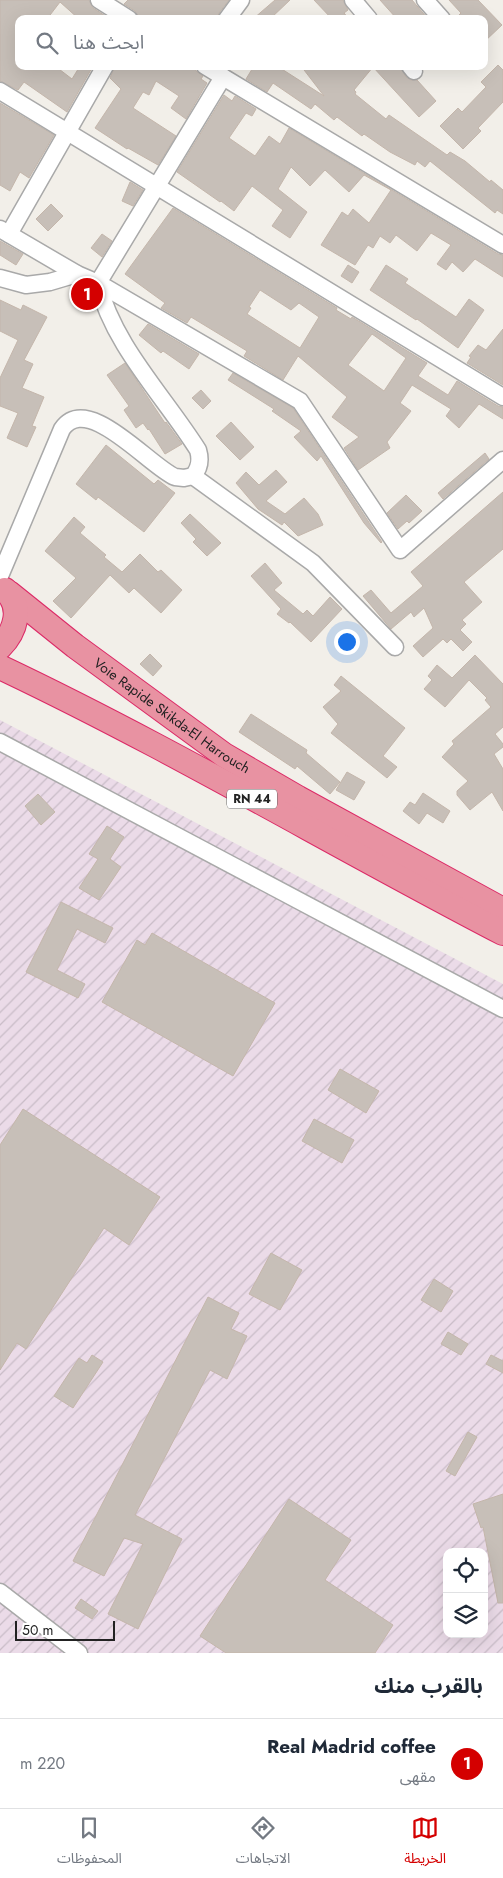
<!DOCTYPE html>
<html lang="ar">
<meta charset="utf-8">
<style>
body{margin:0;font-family:Jost,"Noto Sans Arabic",sans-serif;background:#f2f2f3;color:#1f2937;direction:rtl}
.controls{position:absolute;right:15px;bottom:15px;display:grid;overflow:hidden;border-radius:10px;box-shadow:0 5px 20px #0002}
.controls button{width:45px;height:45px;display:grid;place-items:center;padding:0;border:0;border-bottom:1px solid #e0e1e3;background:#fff;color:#1f2937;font:25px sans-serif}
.scale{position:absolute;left:15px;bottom:12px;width:100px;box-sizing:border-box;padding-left:5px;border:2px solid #222;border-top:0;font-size:14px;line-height:18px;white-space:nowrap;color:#222;-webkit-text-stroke:4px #fff;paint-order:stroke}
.you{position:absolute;left:346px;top:641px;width:18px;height:18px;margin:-12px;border:4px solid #fff;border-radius:50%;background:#1a73e8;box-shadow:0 0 0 8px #1a73e833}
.badge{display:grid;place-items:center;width:32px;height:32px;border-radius:50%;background:#d40000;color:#fff;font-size:16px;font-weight:700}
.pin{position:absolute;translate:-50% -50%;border:2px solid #fff;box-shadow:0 1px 5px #0006}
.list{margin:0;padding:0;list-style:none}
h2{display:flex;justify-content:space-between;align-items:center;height:65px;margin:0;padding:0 20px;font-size:21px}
h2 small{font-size:16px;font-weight:400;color:#747a83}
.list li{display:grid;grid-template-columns:32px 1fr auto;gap:15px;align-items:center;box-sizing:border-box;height:90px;padding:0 20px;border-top:1px solid #e0e1e3}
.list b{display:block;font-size:19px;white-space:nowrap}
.list p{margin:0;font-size:16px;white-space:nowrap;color:#747a83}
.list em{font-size:16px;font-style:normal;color:#747a83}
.icon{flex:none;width:28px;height:28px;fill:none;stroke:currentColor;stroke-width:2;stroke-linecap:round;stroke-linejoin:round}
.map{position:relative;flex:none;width:503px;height:1653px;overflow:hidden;direction:ltr}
.search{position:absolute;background:#fff;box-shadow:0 5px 20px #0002;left:15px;right:15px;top:15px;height:55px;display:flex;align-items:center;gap:12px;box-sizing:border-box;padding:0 18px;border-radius:10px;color:#747a83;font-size:19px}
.sheet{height:155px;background:#fff}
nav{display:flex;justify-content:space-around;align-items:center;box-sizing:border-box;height:70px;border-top:1px solid #e0e1e3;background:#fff;font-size:14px;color:#747a83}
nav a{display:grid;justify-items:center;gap:2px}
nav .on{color:#d40000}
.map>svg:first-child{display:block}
.industrial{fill:url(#industrial-furrows);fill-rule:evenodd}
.building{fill:#c7bfb8;stroke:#c4b6ab;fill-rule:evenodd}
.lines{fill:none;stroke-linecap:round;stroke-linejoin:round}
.minor-casing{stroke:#a9a9a9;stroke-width:19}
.highway-casing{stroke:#dc2a67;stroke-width:26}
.minor{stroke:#fff;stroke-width:16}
.highway{stroke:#e892a2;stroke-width:24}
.labels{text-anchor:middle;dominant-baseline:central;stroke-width:4.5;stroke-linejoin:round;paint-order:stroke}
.shield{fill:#fff;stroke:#646464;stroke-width:1}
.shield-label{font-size:12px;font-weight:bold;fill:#222}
.street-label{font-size:14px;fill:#222;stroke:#fff}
</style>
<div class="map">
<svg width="503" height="1653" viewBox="0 0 503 1653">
<defs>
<pattern id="industrial-furrows" width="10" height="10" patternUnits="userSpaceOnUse" patternTransform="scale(1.25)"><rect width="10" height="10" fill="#ebdbe8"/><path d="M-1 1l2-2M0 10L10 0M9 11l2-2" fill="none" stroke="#c9bcc7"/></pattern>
</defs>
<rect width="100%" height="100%" fill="#f2efe9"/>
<path class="industrial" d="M0,720l503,264v669h-503zM447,1552h37v82h-37z"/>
<g class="building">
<polygon points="0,0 89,0 93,8 110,19 79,19 60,2 47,19 19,19 19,66 55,66 72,79 80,66 93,66 67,112 24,82 18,90 0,81"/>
<polygon points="128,0 229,0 219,13 217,19 139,19 135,11 124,4"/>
<polygon points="275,0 290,0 270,19 253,19"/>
<polygon points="314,0 343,0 348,10 344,13 349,19 332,19"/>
<polygon points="380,0 412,0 428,19 397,19"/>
<polygon points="449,0 478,0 502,25 484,42 484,19 455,19 461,13"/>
<polygon points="498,65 503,70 503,102 478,128 481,131 463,149 440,126 458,108 462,112 486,87 481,82"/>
<polygon points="115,66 195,66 196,71 203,76 201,79 207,83 186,119 171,108 179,96 156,81 149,95 143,92 133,108 176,136 158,165 128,148 127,149 95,128 121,89 110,78"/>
<polygon points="254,66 277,66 324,96 301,66 400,66 406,77 411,80 417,80 436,101 419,117 373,67 354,90 356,92 355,94 386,119 389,115 447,155 450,152 465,161 490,182 491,180 503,190 503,214 497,210 495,213 430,161 425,167 417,161 415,165 390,152 364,134 362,136 337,117 334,120 315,104 311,109 273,83 267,92 246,79"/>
<polygon points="224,95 232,101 235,96 256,109 252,116 246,113 229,138 255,156 269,136 280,144 289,128 498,254 503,255 503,277 475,259 463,272 452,262 446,270 437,264 451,245 431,233 417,251 396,235 390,243 380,236 373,248 368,245 355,265 321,245 342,212 348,216 353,209 369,223 391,190 364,175 349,192 325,170 310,186 291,167 278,189 307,212 290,238 272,226 283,210 252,186 234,211 221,201 220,202 177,172"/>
<polygon points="0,103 54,135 29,178 20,172 10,191 0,185"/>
<polygon points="130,182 143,190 133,206 122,201"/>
<polygon points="51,204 63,216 48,231 36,219"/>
<path d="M173,208l164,100 -1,2 15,9 1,-2 75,46 -9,13 30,19 9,-14 41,25 5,1v12l-24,-15 -20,24 -13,-12 5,-7 -39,-24 -12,18 11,8 -24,31 3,6 -32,22 -14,-22 15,-11 -27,-20 15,-20 -49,-41 -15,24 -39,-24 3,-5 -56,-34 -4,6 -26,-15 4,-5 -40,-29zM260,290l31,20 8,-7 20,14 -19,31 -53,-34 4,-6 -2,-1zM372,334l34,24 -22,33 -36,-26z"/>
<polygon points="102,234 112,241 102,257 91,248"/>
<polygon points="0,241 23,254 16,265 0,255"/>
<polygon points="348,265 359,272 352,283 341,276"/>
<polygon points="386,265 408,279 405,283 456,317 469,299 484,310 458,348 417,319 416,320 370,290"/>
<polygon points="0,300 21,310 23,305 47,317 24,360 33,364 22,388 44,397 32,426 36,427 27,447 7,438 18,413 0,406 0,378 18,340 0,331"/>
<polygon points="148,324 199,354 189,369 163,351 161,353 139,335"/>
<polygon points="503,329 503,385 467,363 471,357 469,356 478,345 486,350"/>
<polygon points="125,363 165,423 166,422 182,444 165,454 149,429 148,430 143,423 136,428 124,410 129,406 107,375"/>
<polygon points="233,373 293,408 382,542 381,543 364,523 321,456 317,461 294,437 301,431 272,411 274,409 228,380"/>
<polygon points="201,390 211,401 203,409 192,398"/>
<polygon points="231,422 254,447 240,460 216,436"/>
<polygon points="106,445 154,484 158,480 175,493 144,532 98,497 96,500 76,484"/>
<polygon points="485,453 489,459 443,499 438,493"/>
<polygon points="276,470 287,482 266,501 285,514 304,498 318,514 323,525 298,536 284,522 282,525 258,509 236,483 246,472 259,485"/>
<polygon points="503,492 503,549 464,582 482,602 462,620 466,624 460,630 472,642 463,651 451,639 447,643 443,639 423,657 413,646 433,628 424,608 414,617 411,612 391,629 363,596 371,590 391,613 423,586 411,572"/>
<polygon points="406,495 422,511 409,523 407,521 398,529 387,513"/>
<polygon points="190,514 221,543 207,556 193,542 196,539 181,523"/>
<polygon points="74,517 85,527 80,533 106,555 104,557 122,572 140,554 158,572 161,570 182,590 161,613 134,588 129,593 110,575 71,618 53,601 76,578 45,551"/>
<polygon points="265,563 282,583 274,590 303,614 307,610 313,616 330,597 342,609 311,642 290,622 289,623 277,614 281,609 251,576"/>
<polygon points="150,654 162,666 153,676 140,664"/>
<polygon points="475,655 503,684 503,727 495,734 503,744 503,747 494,754 503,769 503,811 492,792 470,810 457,795 457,791 468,781 442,757 454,744 452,741 491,707 485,700 487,698 469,680 445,707 424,689 432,680 428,676 437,665 452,678"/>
<polygon points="341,676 405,728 383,756 397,767 387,778 331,733 338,724 323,707 341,691 334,685"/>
<polygon points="251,714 307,750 306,753 340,782 330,794 297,766 295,769 239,732"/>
<polygon points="347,772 365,782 354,800 336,790"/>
<polygon points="423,793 450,811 443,823 427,813 419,824 403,811 410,802 415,805"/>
<polygon points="38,794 55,812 41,825 25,806"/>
<polygon points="107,826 124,837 110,859 121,867 99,900 79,888 98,859 89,854"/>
<polygon points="61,902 113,928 105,943 77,929 57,970 85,984 78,998 26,972"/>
<polygon points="152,933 275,1003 233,1076 102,1002 137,940 145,945"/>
<polygon points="340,1069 379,1091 366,1113 328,1090"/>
<polygon points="23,1109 160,1197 129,1245 104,1228 26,1349 17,1343 0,1370 0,1145"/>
<polygon points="314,1119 354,1140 342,1163 302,1141"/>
<polygon points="271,1253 302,1270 280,1310 249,1294"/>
<polygon points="434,1279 453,1291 441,1312 421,1300"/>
<polygon points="208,1297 239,1313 231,1329 247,1336 227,1379 210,1370 135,1515 182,1539 138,1629 108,1614 143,1544 124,1538 104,1576 73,1561"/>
<polygon points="448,1332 468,1344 461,1355 441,1344"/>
<polygon points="92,1355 103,1362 73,1408 54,1396 79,1358 87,1363"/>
<polygon points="491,1355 503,1361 503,1373 486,1364"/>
<polygon points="468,1432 477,1437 455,1476 446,1471"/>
<polygon points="503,1494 503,1603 498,1603 483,1527 481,1528 473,1504"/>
<polygon points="289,1499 351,1540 325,1580 393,1625 375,1653 226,1653 200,1636"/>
<polygon points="81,1599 98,1611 92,1619 75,1608"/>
</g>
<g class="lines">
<defs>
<g id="minor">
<polyline points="99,0 129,19"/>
<polyline points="353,0 369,19"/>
<polyline points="425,0 442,19"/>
<polyline points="227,19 241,0"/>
<polyline points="410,66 414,71"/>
<polyline points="223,77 503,245"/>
<polyline points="0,91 503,397"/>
<polyline points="0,229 77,274 98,283 300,401 400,550 503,460"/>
<polyline points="9,234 105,66"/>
<polyline points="0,278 26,285 50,282 77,274"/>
<polyline points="193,476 313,563 395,647"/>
<path d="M0,576l62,-147c26,-37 87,37 113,48l9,1 9,-2c7,-8 8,-16 5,-26 -34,-54 -85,-105 -100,-167l125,-206 -18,-11"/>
<polyline points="0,742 503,1009"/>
<polyline points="0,1592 79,1653"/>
</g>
<g id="highway">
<path id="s1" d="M9,593l66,53 149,109 74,43 205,112"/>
<path d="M0,647c15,-15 24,-40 5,-57"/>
<path d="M0,667c171,81 335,179 503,266"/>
</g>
</defs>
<use href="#minor" class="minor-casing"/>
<use href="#highway" class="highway-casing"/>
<use href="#minor" class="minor"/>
<use href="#highway" class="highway"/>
</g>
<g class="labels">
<rect class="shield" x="227" y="789.5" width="50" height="19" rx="4"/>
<g class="shield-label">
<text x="252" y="799">RN 44</text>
</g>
<g class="street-label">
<text stroke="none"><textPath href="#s1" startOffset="204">Voie Rapide Skikda-El Harrouch</textPath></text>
</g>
</g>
</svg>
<div class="controls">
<button><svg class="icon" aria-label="locate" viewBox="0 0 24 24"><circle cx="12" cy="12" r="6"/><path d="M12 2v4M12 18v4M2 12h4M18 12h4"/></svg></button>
<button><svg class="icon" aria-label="layers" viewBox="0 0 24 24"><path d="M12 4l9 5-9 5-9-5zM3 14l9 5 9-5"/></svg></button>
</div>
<div class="scale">50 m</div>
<div class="you"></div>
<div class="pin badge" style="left:87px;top:294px">1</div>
<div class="search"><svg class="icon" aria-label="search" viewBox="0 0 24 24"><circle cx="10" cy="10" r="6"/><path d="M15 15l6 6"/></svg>ابحث هنا</div>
</div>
<section class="sheet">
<h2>بالقرب منك<small></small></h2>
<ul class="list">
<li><span class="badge">1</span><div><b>Real Madrid coffee</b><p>مقهى</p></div><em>220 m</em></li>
</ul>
</section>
<nav>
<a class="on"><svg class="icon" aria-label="map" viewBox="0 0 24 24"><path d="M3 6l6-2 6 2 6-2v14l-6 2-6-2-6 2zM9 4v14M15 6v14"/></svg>الخريطة</a>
<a><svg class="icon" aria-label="directions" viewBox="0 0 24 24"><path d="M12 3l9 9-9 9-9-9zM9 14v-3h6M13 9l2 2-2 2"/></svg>الاتجاهات</a>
<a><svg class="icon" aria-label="saved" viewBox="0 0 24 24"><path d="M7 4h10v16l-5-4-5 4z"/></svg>المحفوظات</a>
</nav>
